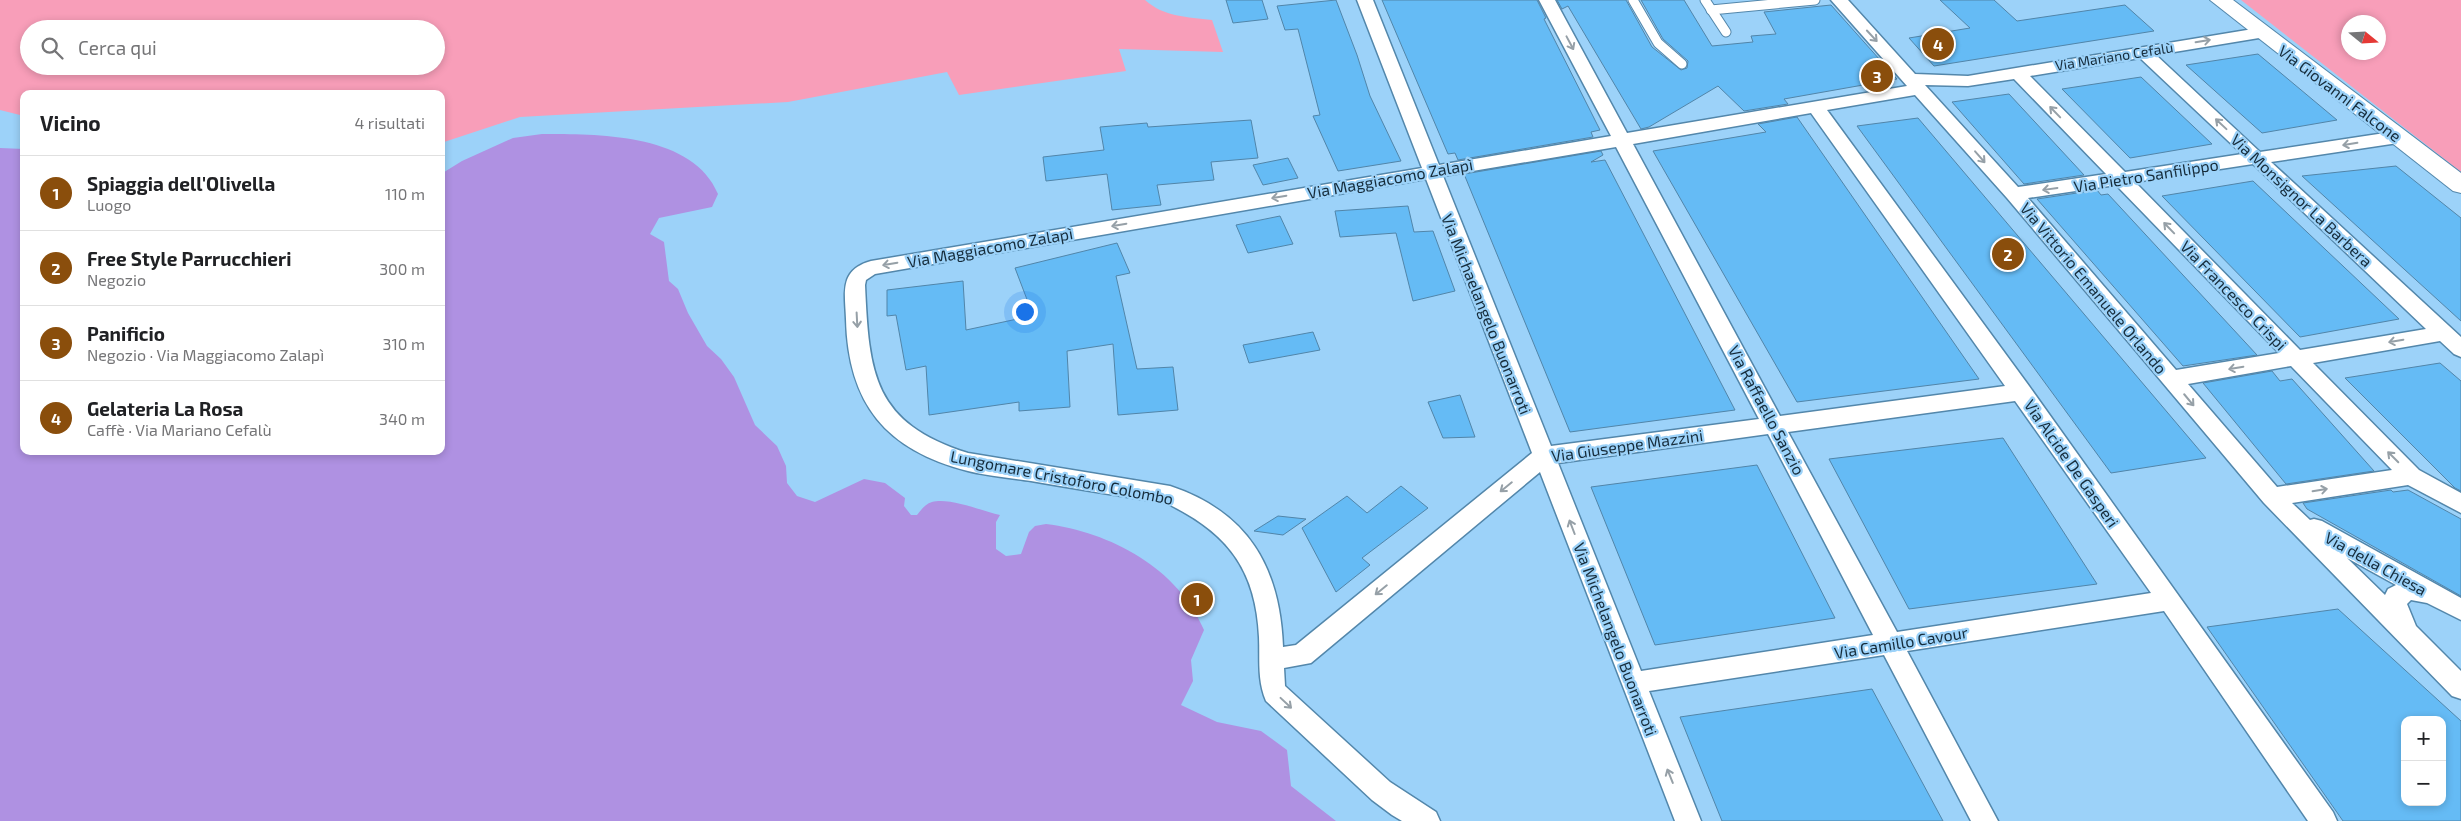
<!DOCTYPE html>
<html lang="it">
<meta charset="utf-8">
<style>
body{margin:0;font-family:"Exo 2",sans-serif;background:#f2f2f2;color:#202124}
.controls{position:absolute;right:15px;bottom:15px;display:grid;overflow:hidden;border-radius:10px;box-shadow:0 2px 8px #0003}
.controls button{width:45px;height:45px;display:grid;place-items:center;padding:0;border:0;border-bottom:1px solid #e0e0e0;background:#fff;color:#202124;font:25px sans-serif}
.compass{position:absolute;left:2341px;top:15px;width:45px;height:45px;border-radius:50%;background:#fff;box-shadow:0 2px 8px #0003;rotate:108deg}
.you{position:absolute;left:1024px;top:311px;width:18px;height:18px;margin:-12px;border:4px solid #fff;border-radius:50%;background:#1a73e8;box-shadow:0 0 0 8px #1a73e833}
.badge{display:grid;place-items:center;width:32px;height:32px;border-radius:50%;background:#8a4e0c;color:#fff;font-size:16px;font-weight:700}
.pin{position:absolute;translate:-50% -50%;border:2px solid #fff;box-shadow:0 1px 5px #0006}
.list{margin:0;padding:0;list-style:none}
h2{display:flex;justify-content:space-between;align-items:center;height:65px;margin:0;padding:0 20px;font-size:21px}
h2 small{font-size:16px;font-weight:400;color:#757577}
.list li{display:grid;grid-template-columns:32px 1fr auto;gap:15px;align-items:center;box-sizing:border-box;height:75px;padding:0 20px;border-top:1px solid #e0e0e0}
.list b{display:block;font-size:19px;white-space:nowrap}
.list p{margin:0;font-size:16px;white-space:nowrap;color:#757577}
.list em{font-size:16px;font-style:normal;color:#757577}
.icon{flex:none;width:28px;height:28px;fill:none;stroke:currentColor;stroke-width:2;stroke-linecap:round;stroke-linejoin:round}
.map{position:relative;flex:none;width:2461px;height:821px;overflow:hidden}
.search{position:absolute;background:#fff;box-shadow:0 2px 8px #0003;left:20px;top:20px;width:425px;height:55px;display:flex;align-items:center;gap:12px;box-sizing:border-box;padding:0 18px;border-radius:28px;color:#757577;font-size:19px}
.panel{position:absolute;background:#fff;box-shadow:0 2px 8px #0003;left:20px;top:90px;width:425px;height:365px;border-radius:10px}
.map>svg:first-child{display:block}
.green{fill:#f89eb9;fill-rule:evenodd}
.water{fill:#af91e2}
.building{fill:#65bbf5;stroke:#5185a9;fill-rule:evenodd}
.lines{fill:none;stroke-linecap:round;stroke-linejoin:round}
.service-casing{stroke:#5387ab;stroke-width:11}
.minor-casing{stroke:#5387ab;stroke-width:3}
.tertiary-casing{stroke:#5387ab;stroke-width:2}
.service{stroke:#fff;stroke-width:9}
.minor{fill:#fff;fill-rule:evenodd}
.tertiary{fill:#fff;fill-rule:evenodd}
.oneway{stroke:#96a0a7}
.labels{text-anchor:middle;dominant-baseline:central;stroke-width:4.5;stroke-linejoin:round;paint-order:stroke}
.far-street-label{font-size:14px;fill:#162c3b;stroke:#9cd2f9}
.street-label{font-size:16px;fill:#162c3b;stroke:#9cd2f9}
</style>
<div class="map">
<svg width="2461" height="821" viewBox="0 0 2461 821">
<rect width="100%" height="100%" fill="#9cd2f9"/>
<g class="green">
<path d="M0,0h1145c19,17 42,17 67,20l11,32 -104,-3 7,22 -167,24 -12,-23 -159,30 -268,15 -79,26v-49h-417v22l-24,-6zM29,29h407v37h-407z"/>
<path d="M2241,0h220v172zM2378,22v30h-30v-30z"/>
</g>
<path class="water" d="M542,134c55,0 151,-1 176,60l-6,13 -53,11 -9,16 14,8 5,39 9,8 10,24 19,33 14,13 13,18 21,48 22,21 9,20 1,17 10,13 18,6 49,-23 21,4 20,15 -1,8 7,9h6c4,-5 8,-11 15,-13 17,-5 50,9 68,13l-4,7v27l10,7 15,-2 8,-22 6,-6 11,-2c64,8 132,44 158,106l-13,30 2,21 -12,24 36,17 44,9 26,19 4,36 45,35h-1336v-673l24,1v302h417v-277l21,-13 51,-23z"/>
<g class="building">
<polygon points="1226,0 1262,0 1268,19 1233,23"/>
<polygon points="1336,0 1357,55 1370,96 1401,161 1338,171 1313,116 1320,115 1298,29 1285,30 1277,6"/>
<polygon points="1382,0 1537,0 1546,18 1544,19 1600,130 1591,132 1593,137 1458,160 1455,153 1448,154"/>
<polygon points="1557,0 1626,0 1652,47 1681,70 1687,68 1688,61 1663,39 1641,0 1684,0 1712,46 1753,42 1751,36 1776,34 1764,12 1831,5 1897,79 1784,99 1788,104 1744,111 1718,86 1649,127 1641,129 1568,6 1562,9"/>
<polygon points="1940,0 1994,0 2017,21 2125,5 2154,31 1934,66 1909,38 1970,28"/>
<polygon points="2258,54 2337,120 2262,133 2186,65"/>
<polygon points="2141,77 2212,144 2130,158 2062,89"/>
<polygon points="2009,94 2084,175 2024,184 1952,102"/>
<polygon points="1797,117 1979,379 1797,402 1653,151 1766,132 1758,124"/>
<polygon points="1918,118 2206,458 2111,473 1857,126"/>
<polygon points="1251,120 1258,158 1211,162 1214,180 1157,185 1161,205 1112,210 1107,174 1046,181 1043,157 1104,150 1100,127 1147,123 1148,127"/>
<polygon points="1601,151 1603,155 1591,162 1605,160 1735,410 1570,432 1464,174"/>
<polygon points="1288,158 1298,178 1263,185 1253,165"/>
<polygon points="2396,166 2461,218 2461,321 2302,176"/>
<polygon points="2253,181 2399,319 2300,337 2162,196"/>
<polygon points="2097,190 2101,195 2108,194 2257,355 2183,366 2037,199"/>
<polygon points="1408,206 1414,232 1433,231 1455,291 1413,301 1396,233 1340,237 1335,211"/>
<polygon points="1280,216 1293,244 1248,253 1236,225"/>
<polygon points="1117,243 1130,273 1116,276 1137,369 1173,367 1178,410 1118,415 1113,344 1067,351 1070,407 1019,411 1019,402 929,415 926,366 906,370 896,315 887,316 887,290 963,281 966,330 1022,318 1021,311 1031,310 1015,268"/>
<polygon points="1313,332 1320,350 1249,363 1243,345"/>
<polygon points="2440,363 2461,381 2461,491 2455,488 2345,378"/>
<polygon points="2272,371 2280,381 2292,379 2374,471 2286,484 2203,383"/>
<polygon points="1460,395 1475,437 1443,438 1428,402"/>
<polygon points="2003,438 2097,584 1909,609 1829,459"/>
<polygon points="1757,465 1835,618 1655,645 1591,487"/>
<polygon points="1401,486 1428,508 1362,558 1370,565 1336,592 1302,528 1347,496 1367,513"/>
<polygon points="2391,490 2393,492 2408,490 2461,519 2461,596 2307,509 2303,503"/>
<polygon points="1278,516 1306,519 1283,535 1254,531"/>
<path d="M2338,609l123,112v100h-118l-136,-194zM2405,720h37v82h-37z"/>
<polygon points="1872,689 1943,821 1722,821 1680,717"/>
</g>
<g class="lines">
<defs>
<g id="service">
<polyline points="1633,0 1658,43 1682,64"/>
<polyline points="1705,0 1726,32"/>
<polyline points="1711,10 1815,0"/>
</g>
<path id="minor" d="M1357,0h16l66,165 172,-29 -72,-136h16l72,133 280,-47 -76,-86h17l67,74 53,2 291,-48 6,2 2,3 -2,3 -6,2 -103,17 104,97 138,-21 6,2 3,4 -3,4 -6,2 -127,19 190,175v20l-7,-3 -14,-13 -127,22 106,107 42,23v20l-53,-28 -116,18 18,17 4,-1 8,2 139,77v22l-34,-17 -16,-3 -4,4 9,22 45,45v28l-9,-3 -188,-193 -257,-305 -92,-103 -88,15 202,276 304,426 4,9h-29l-144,-210 -257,40 91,170h-27l-87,-166 -235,36 52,130h-26l-135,-349 -229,191 -27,5 1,18 105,96 46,30 4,9h-38l-10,-6 -20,-15 -106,-99c-9,-21 -6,-42 -7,-64 -3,-68 -32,-105 -93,-134 -45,-7 -90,-14 -135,-22 -21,-3 -43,-5 -63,-10 -82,-21 -120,-67 -122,-152 -1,-27 -7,-49 25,-58l551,-93zM2140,58l102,96 -117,18 -95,-96zM2014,79l92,95 -88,13 -93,-102 43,1zM1811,113l194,273 -225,30 -147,-272zM1616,147l143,272 -208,27 -108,-270zM2253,164l173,165 -126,21 -165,-168zM1426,179l106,274 -236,192 -13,2c-3,-80 -35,-135 -113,-161l-202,-33c-95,-30 -99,-79 -103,-168l1,-5 9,-6zM2116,185l163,168 -103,17 -148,-172zM2291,366l101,104 -115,17 -89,-103zM2015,401l136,192 -254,39 -109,-200zM1768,434l105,201 -232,36 -83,-208zM2347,558l49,27 -8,4 -3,6z"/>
<polygon id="tertiary" points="2210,0 2233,0 2461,173 2461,193 2453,191"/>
</defs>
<use href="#service" class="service-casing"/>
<use href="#minor" class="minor-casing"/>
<use href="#tertiary" class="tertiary-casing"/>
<use href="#service" class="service"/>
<use href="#minor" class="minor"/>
<use href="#tertiary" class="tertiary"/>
</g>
<defs><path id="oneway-shaft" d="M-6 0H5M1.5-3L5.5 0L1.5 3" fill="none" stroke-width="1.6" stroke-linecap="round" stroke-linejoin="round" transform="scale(1.25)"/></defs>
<g class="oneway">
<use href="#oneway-shaft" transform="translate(1872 36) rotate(47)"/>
<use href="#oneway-shaft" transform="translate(2203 41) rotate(-9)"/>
<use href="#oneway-shaft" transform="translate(1570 43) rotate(62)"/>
<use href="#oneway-shaft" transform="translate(2055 112) rotate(-134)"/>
<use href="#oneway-shaft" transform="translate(2221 124) rotate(-137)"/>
<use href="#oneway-shaft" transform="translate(2350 144) rotate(171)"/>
<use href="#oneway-shaft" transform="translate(1980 157) rotate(49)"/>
<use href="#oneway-shaft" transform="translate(2050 189) rotate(172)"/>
<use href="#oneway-shaft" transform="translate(1279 197) rotate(170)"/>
<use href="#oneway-shaft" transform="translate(1119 225) rotate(170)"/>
<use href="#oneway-shaft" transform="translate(2169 228) rotate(-134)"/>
<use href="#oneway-shaft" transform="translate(890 264) rotate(170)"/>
<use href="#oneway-shaft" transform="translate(857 320) rotate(87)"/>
<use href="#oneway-shaft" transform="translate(2396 341) rotate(170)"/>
<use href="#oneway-shaft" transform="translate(2236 368) rotate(170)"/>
<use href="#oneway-shaft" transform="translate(2189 400) rotate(50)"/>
<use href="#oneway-shaft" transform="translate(2393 457) rotate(-135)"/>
<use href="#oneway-shaft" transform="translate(1506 487) rotate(141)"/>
<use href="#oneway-shaft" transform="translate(2320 490) rotate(-9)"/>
<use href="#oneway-shaft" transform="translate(1572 527) rotate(-111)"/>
<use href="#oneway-shaft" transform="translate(1381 590) rotate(141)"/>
<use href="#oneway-shaft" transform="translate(1286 703) rotate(43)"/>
<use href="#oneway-shaft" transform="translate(1670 776) rotate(-112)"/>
</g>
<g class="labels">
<g class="far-street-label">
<text transform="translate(2114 56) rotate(-9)">Via Mariano Cefalù</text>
</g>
<g class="street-label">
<text transform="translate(2340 93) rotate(37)">Via Giovanni Falcone</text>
<text transform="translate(2146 175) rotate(-9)">Via Pietro Sanfilippo</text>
<text transform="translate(1390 178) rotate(-10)">Via Maggiacomo Zalapì</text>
<text transform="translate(2302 200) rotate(43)">Via Monsignor La Barbera</text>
<text transform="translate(990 247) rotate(-10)">Via Maggiacomo Zalapì</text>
<text transform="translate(2094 288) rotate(50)">Via Vittorio Emanuele Orlando</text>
<text transform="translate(2234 295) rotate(46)">Via Francesco Crispi</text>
<text transform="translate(1487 314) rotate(68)">Via Michaelangelo Buonarroti</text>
<text transform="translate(1767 410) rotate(62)">Via Raffaello Sanzio</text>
<text transform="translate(1627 445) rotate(-8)">Via Giuseppe Mazzini</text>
<text transform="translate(2072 463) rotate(55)">Via Alcide De Gasperi</text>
<text transform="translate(1062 477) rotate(11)">Lungomare Cristoforo Colombo</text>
<text transform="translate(2376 563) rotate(29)">Via della Chiesa</text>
<text transform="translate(1616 639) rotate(69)">Via Michelangelo Buonarroti</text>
<text transform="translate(1901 642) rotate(-9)">Via Camillo Cavour</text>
</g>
</g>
</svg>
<div class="controls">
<button>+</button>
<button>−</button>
</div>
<svg class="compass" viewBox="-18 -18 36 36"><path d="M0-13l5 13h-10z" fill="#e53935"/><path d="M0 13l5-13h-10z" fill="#757577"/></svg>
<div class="you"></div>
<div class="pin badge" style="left:1197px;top:599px">1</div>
<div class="pin badge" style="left:2008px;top:254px">2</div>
<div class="pin badge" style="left:1877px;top:76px">3</div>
<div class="pin badge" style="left:1938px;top:44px">4</div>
<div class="search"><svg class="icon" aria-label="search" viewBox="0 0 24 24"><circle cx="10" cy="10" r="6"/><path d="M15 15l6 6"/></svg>Cerca qui</div>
<section class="panel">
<h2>Vicino<small>4 risultati</small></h2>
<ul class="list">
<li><span class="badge">1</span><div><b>Spiaggia dell'Olivella</b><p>Luogo</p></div><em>110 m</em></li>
<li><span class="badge">2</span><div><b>Free Style Parrucchieri</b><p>Negozio</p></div><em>300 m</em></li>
<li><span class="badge">3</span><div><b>Panificio</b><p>Negozio · Via Maggiacomo Zalapì</p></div><em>310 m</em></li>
<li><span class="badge">4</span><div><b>Gelateria La Rosa</b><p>Caffè · Via Mariano Cefalù</p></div><em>340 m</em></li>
</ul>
</section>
</div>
